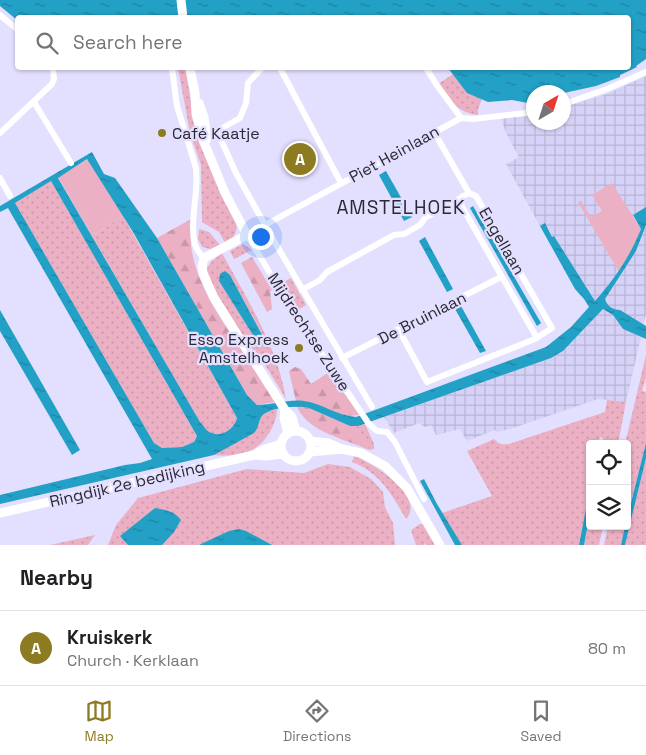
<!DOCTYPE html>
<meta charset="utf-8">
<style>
body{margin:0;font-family:"Space Grotesk",sans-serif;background:#f6f6f6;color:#202124}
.controls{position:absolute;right:15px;bottom:15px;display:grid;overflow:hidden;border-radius:5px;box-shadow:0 1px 4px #0004}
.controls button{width:45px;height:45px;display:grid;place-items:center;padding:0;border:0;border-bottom:1px solid #e0e0e0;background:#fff;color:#202124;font:25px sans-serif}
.compass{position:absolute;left:526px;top:85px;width:45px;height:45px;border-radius:50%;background:#fff;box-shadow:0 1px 4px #0004;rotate:39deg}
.you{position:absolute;left:260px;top:236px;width:18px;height:18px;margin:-12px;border:4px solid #fff;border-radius:50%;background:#1a73e8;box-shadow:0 0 0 8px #1a73e833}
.badge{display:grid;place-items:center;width:32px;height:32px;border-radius:50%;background:#8d7b21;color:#fff;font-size:16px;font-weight:700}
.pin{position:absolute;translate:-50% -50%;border:2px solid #fff;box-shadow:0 1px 5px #0006}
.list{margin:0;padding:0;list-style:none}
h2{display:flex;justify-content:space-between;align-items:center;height:65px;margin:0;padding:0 20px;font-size:21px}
h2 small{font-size:16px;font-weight:400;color:#757577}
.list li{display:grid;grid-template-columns:32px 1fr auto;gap:15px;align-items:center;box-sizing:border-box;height:75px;padding:0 20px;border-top:1px solid #e0e0e0}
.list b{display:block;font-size:19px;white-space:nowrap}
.list p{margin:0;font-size:16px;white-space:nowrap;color:#757577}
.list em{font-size:16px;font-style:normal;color:#757577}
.icon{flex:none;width:28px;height:28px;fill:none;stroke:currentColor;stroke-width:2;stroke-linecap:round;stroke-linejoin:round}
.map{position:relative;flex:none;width:646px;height:545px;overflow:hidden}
.search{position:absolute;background:#fff;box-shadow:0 1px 4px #0004;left:15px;right:15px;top:15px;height:55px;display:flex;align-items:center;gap:12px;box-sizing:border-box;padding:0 18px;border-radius:5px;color:#757577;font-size:19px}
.sheet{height:140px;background:#fff}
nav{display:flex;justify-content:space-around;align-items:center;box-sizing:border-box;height:70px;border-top:1px solid #e0e0e0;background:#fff;font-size:14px;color:#757577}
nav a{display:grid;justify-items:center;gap:2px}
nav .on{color:#8d7b21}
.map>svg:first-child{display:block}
.industrial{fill:url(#industrial-grid)}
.grass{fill:url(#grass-dots);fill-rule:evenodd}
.forest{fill:url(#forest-firs)}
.garden{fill:#ebb0c3}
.water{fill:url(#water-ripples);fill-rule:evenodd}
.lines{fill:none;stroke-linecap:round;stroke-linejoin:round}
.street{stroke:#fff;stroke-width:6}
.secondary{stroke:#fff;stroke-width:9}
.poi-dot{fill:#8d7b21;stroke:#e3dffe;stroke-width:2}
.labels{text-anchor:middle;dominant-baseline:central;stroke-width:4.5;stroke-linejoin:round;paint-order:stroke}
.poi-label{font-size:16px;fill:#2b2935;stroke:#e3dffe;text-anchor:start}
.street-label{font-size:16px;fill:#2b2935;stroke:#e3dffe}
.quarter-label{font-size:19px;letter-spacing:1px;fill:#2b2935;stroke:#e3dffe}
</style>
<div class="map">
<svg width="646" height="545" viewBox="0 0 646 545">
<defs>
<pattern id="industrial-grid" width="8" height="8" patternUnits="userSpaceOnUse" patternTransform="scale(1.25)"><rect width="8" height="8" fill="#d6d2f7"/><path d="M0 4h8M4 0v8" fill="none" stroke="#b8b4d4"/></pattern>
<pattern id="grass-dots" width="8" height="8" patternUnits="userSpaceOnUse" patternTransform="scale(1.25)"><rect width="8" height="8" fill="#ebb0c3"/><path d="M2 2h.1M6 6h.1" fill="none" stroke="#ca97a8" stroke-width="1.8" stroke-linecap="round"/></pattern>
<pattern id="forest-firs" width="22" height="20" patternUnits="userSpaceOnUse" patternTransform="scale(1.25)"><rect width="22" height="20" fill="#ebb0c3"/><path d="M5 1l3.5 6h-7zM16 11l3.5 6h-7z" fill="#ca97a8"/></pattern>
<pattern id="water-ripples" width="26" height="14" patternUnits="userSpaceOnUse" patternTransform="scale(1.25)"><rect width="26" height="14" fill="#22a0c6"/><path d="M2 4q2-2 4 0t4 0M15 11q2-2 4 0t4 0" fill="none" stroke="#1e82a2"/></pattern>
</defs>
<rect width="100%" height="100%" fill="#e3dffe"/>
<g class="industrial">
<polygon points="646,76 646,207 633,215 634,246 616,277 595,301 554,236 552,237 545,224 540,226 506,164 519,157 506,133 501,118 533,116 534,122 564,122 564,107 607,94"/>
<polygon points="646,225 646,314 643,325 620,311 615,310 606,303 605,299 636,251"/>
<polygon points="603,309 613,315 623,329 641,337 626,402 598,399 510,429 497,432 495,430 467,441 460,429 436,435 431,425 425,427 419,423 394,433 384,417 551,358 563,351"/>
</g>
<g class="grass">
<path d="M178,68h7l10,56 41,97c2,11 -1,17 -11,22l-6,-11 -17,-10 -1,-57 -11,-32z"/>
<path d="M453,74l14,19 15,6 -4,10v6c-22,-3 -27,-15 -40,-31z"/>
<polygon points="51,181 197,436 194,442 182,447 162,448 154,443 15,203"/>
<path d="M123,216l114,202c-2,9 -14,20 -25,15 -5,-1 -8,-7 -12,-11l-108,-186z"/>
<polygon points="199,229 209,232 220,245 210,249 202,247 198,239"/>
<polygon points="243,244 252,250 234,259 230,251"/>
<path d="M222,253c26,48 55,93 64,146l-27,-44 -4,1 -38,-62 -11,-24 5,-8zM230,275l37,68 -5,2 -6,-5 -37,-59z"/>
<polygon points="291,278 306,305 298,310 282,283"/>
<polygon points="646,355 646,377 642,391 646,392 646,443 627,519 627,444 625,444"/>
<path d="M607,400l19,2 -8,42h-16l1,-6 -3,-1 -2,7h-8v44l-11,57h-117l-20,-32 50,-17 -25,-45 27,-12c5,5 8,6 15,5l96,-32z"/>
<path d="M277,409c0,16 -13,36 -27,42 -12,5 -24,5 -36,4l45,-35 7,-8z"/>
<polygon points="365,424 374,444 374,449 369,450 356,426"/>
<path d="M354,456c17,6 73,40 52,63 -14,-25 -27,-47 -54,-57z"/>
<polygon points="646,458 646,545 625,545"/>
<polygon points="328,464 350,467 371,479 383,492 385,507 393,523 395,545 108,545 116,525 138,498 247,469 304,473"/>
<polygon points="590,512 590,526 603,526 599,545 584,545"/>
<polygon points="420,524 424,524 437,545 426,545 425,543 424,545 416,545 411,530"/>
<polygon points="608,526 625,526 621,545 604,545"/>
<polygon points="95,535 88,545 50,545"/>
</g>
<g class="forest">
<path d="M193,218c-1,9 -3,18 -2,27 6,55 58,109 85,157l-19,3 -10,-10 -90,-157z"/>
<polygon points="252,257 272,290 270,291 272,309 267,312 241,263"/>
<polygon points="295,367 301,369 311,384 329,372 360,415 347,416 303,401 296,401 289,371"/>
<path d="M301,406l8,2 41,18h6l13,24c-23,-11 -60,-17 -72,-43z"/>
</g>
<g class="garden">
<polygon points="88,159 123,216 92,236 58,177"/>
<polygon points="612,183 641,229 634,246 619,272 578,202 581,201 591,217 602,211 592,195"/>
</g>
<g class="water">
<polygon points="0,0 646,0 646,59 636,66 637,67 620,75 620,77 596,86 564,93 534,92 533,104 512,100 488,102 467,93 448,68 628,68 628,18 18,18 17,20 0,6"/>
<path d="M92,152l12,22 11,4 42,60 90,157 10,10c16,0 31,-6 47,-4 18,2 33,15 52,16l190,-70 25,-20 18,-20 -5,-8 -9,-10 -35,-63 5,-3 7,14 2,-1 41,65c21,-24 34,-43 46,-72l-8,-14 13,-8v18l-10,26 -31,48c2,7 8,11 15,11l26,16v13l-23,-10 -10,-14 -10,-6 -40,42 -12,7 -193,68h-8l-41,-18c-11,-3 -40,-1 -47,8 -4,5 -3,12 -8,17l-40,22 -214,49v-9l125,-30 15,-2 12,-4 -144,-251 -8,4v-6zM87,159l46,73 104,186c-2,9 -14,20 -25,15 -5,-1 -8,-7 -12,-11l-142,-244zM51,181l146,255 -3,6 -12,5 -20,1 -8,-5 -139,-240z"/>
<polygon points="386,171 412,217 404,221 379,175"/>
<polygon points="473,206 541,323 537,326 470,208"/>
<polygon points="425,237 453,289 447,292 419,241"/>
<polygon points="225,271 230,275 267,344 262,345 256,340 219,281 220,274"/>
<polygon points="461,306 486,351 480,353 455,309"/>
<polygon points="0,310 80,450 72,455 0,331"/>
<polygon points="646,443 646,458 625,545 621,545 625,526 627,526 627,519"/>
<polygon points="424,479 437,504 462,545 455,545 420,481"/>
<polygon points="590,488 590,512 584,545 579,545"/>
<path d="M155,508c11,2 19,3 26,12l-7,12 -12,13h-34l-8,-9z"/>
<polygon points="239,529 246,531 272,545 199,545 229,531"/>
</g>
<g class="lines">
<g class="street">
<polyline points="0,15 18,30"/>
<path d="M172,68l5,38 19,62c3,25 -7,54 -1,77 2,5 6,10 9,13"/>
<polyline points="262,68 248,83 246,103 240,118 217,131 236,173 274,241 372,407"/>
<polyline points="280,68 341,183"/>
<polyline points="426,68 436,84 461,118 473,119 534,112"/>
<polyline points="34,102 71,163"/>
<polyline points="564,104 607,89 646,72"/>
<polyline points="0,133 52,84 54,79 53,68"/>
<polyline points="0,178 10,196"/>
<polyline points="463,196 461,205 537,338"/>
<polyline points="302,290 320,280 327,272 394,235 404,234 420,225 425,218 469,193"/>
<polyline points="399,330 427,382 535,339 552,328 476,196 469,193 434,132"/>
<polyline points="342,358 501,277"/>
<polyline points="424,499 395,442 387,432 377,431 369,424 294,313 247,235 461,118"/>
</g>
<g class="secondary">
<polyline points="181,0 183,18"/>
<polyline points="190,68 195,93 196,114 203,140 225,193 247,235 204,258 202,266 203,273 214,298 285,410 292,417 296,431"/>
<polyline points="199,103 204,117 207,139"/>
<polyline points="285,410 284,418 288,433"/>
<circle cx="296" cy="446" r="15"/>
<polyline points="310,441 328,443 342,449 361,453 385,466 407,488 440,545"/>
<polyline points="310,452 342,449"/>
<polyline points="255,455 266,456 283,454"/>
<polyline points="0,513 254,455 265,449 281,444"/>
</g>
</g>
<g class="poi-dot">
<circle cx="162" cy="133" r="5"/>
<circle cx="299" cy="348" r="5"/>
</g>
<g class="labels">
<g class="poi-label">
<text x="172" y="133">Café Kaatje</text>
<text x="289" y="339" text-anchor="end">Esso Express<tspan x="289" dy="18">Amstelhoek</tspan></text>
</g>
<g class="street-label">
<text transform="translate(394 154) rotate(-29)">Piet Heinlaan</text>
<text transform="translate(502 241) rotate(60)">Engellaan</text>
<text transform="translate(422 318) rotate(-27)">De Bruinlaan</text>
<text transform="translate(309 332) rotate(57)">Mijdrechtse Zuwe</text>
<text transform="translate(127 484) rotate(-13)">Ringdijk 2e bedijking</text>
</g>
<g class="quarter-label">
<text x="401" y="207">AMSTELHOEK</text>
</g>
</g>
</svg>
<div class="controls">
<button><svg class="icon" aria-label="locate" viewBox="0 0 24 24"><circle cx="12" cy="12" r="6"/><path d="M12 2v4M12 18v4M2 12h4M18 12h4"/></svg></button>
<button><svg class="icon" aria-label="layers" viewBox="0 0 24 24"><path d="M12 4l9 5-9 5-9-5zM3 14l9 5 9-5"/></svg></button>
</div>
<svg class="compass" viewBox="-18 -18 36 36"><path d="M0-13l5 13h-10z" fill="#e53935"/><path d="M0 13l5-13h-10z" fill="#757577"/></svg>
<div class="you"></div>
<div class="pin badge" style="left:300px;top:159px">A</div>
<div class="search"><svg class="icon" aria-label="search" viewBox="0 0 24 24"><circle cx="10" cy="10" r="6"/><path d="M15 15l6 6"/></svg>Search here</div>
</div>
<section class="sheet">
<h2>Nearby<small></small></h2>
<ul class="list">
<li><span class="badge">A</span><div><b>Kruiskerk</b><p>Church · Kerklaan</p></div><em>80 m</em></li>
</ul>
</section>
<nav>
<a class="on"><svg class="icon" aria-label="map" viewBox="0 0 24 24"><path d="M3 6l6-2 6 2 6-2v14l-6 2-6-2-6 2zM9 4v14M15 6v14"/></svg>Map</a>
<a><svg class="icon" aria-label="directions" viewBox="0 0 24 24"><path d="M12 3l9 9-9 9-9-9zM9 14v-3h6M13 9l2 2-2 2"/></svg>Directions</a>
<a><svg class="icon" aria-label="saved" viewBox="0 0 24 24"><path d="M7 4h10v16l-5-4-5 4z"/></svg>Saved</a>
</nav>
